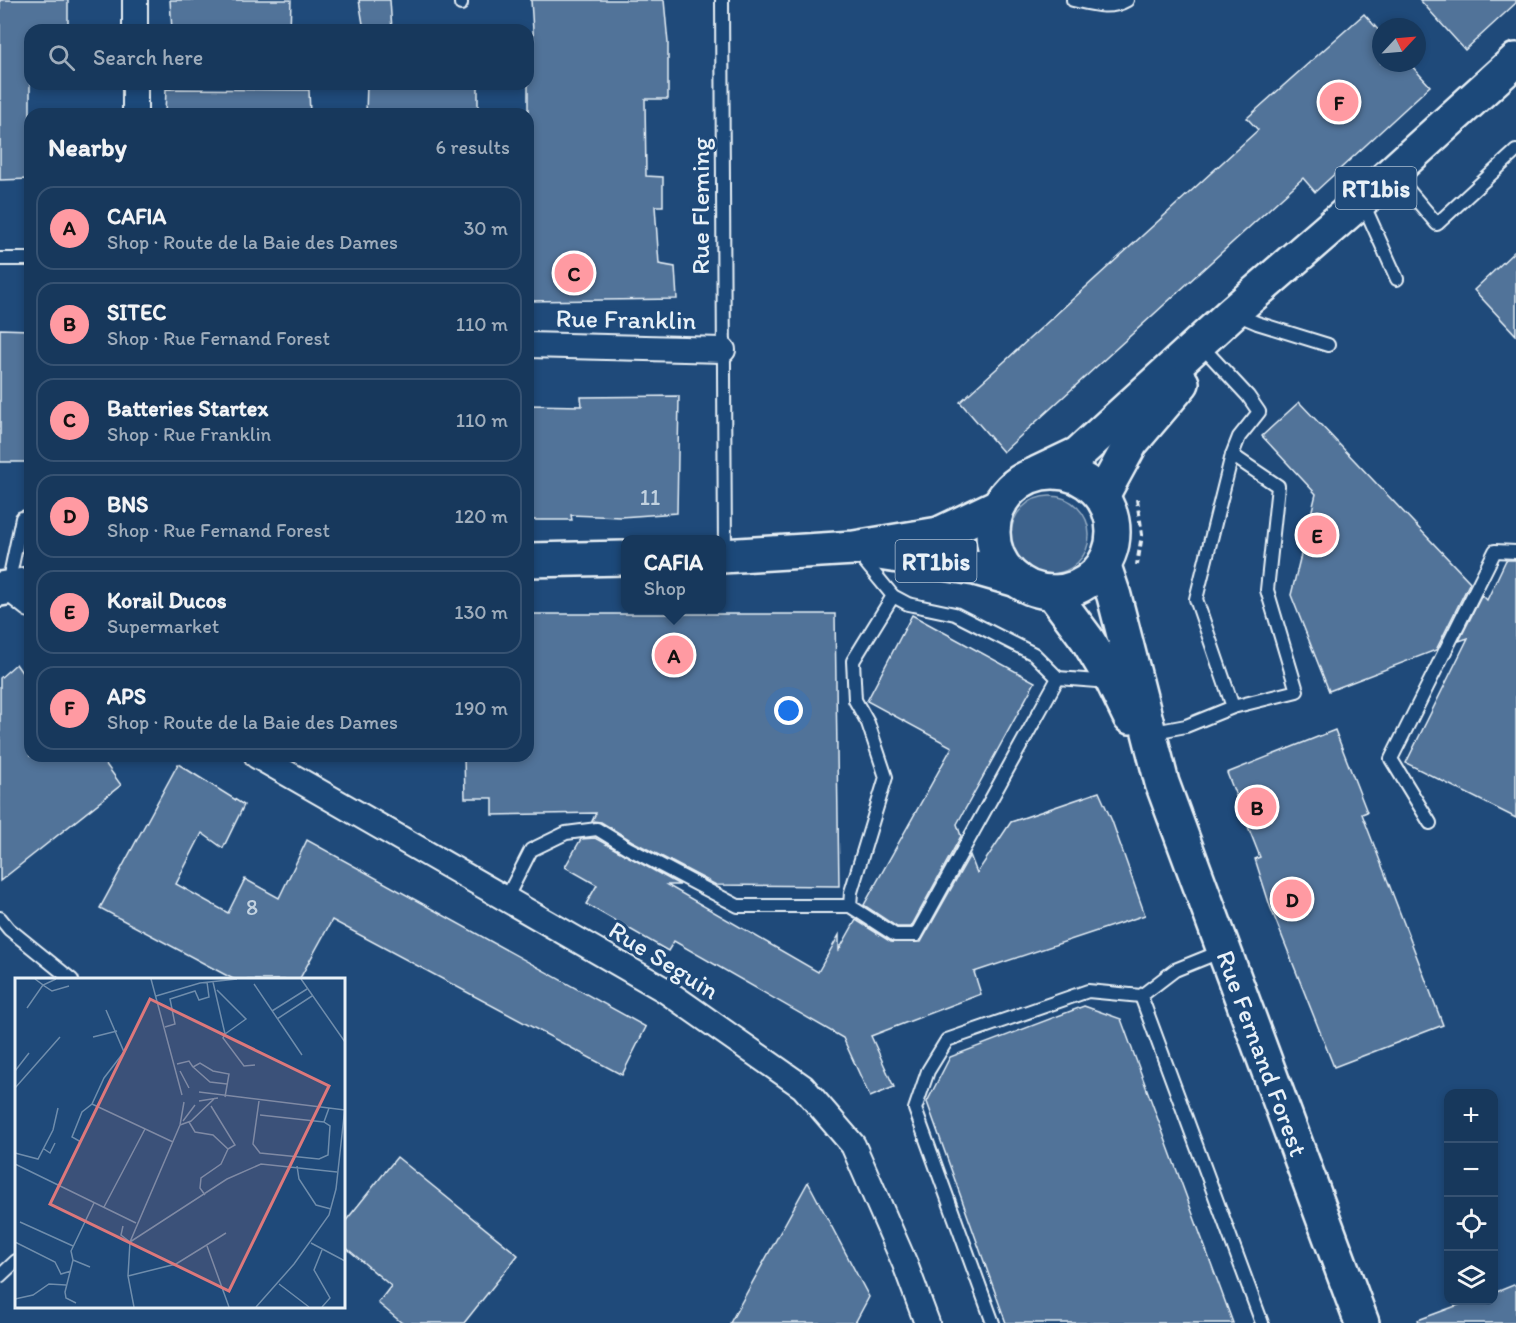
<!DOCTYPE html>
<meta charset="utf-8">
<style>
body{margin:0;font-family:Itim,sans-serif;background:#203f62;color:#f1f3f6}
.controls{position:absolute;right:18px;bottom:18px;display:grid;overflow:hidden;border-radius:12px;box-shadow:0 3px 9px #0003}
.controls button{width:54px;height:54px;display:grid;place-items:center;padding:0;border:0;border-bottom:2px solid #365272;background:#17385c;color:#f1f3f6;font:30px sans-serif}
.compass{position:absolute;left:1372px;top:18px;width:54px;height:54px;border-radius:50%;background:#17385c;box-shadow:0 3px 9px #0003;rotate:64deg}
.you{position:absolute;left:789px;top:711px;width:21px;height:21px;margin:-15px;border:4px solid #fff;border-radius:50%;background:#1a73e8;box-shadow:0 0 0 9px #1a73e833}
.badge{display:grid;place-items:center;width:39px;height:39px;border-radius:50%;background:#ff9aa2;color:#111;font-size:20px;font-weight:700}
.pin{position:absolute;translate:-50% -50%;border:3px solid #fff;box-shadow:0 2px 6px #0006}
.popup{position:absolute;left:621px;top:535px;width:105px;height:78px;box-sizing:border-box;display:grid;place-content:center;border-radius:12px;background:#17385c;filter:drop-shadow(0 2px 4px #0005);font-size:20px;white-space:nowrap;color:#9eacbb}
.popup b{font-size:22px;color:#f1f3f6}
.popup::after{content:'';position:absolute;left:50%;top:100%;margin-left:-12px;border:12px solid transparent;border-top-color:#17385c}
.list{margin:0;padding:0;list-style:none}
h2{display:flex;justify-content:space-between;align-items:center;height:78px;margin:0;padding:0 24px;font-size:26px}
h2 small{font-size:20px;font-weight:400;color:#9eacbb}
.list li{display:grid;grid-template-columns:39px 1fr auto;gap:18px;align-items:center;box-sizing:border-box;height:84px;margin:0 12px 12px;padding:0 12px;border:2px solid #365272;border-radius:18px}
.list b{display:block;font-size:22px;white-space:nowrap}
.list p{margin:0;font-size:20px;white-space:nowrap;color:#9eacbb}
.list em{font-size:20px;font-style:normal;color:#9eacbb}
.icon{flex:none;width:33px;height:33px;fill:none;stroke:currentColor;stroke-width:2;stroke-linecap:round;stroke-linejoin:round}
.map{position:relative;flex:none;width:1516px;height:1323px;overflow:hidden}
.search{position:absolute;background:#17385c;box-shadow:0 3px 9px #0003;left:24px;top:24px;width:510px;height:66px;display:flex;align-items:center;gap:15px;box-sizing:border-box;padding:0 21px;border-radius:18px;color:#9eacbb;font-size:22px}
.panel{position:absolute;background:#17385c;box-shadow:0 3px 9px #0003;left:24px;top:108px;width:510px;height:654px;border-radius:18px}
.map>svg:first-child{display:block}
.green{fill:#3c628c;stroke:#92aac2;stroke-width:1.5}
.building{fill:#517399;stroke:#e8f1f8;stroke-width:1.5}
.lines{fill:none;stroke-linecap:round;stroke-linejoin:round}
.lane-casing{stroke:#e8f1f8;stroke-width:16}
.street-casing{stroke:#e8f1f8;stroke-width:28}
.secondary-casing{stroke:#e8f1f8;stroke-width:38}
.primary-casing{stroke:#e8f1f8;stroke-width:38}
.path{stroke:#e8f1f8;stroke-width:4;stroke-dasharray:6 4.5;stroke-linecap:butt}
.lane{stroke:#1f4a7a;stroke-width:12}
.street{stroke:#1f4a7a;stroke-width:24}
.secondary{stroke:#1f4a7a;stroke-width:33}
.primary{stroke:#1f4a7a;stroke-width:33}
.labels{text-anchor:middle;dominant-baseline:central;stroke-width:6;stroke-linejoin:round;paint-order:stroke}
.number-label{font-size:22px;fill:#c2d2e0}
.shield{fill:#1f4a7a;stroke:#acbfd2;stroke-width:1.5}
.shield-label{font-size:24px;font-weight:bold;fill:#e8f1f8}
.street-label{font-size:26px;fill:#e8f1f8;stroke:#1f4a7a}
.inset-road{fill:none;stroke:#6f8dac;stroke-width:1.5}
.view{fill:#dd787b;fill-opacity:0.15;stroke:#dd787b;stroke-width:3}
.inset-edge{fill:none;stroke:#e8f1f8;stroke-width:3}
</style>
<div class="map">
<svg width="1516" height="1323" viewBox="0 0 1516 1323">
<rect width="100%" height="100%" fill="#1f4a7a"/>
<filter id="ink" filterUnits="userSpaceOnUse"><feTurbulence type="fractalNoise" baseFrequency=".0167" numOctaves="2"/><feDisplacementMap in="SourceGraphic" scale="12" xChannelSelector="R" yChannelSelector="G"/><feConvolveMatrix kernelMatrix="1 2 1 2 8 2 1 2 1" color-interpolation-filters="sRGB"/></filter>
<g filter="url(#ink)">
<circle class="green" cx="1050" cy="535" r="39"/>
<g class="building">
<polygon points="0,0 68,0 68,30 30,30 30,179 0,180"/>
<polygon points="170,0 291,0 290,30 172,30"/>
<polygon points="359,0 390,0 392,30 364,30"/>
<polygon points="531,0 664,0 668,43 668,99 645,99 646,176 663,177 663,206 655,206 659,264 675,267 677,299 528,301 528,46 534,46"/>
<polygon points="1420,0 1516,0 1516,3 1465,50"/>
<polygon points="1364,14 1381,33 1381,63 1409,63 1430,86 1315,192 1303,178 1003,452 960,402 1258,130 1247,118"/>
<polygon points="367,84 478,84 478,114 366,114"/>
<polygon points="166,89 309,90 310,114 165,114"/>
<polygon points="1516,250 1516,335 1474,290"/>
<polygon points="0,329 30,330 30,462 0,462"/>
<polygon points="679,396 677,513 621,517 571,515 572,520 528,520 528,405 582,406 581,397"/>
<polygon points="1299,402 1470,582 1436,650 1329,691 1291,595 1316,494 1262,436"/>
<polygon points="1506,560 1516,560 1516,818 1406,763 1468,638 1459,641 1482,595 1487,600"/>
<polygon points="528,614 835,614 839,886 716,885 632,841 601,822 592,821 596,813 493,815 493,798 465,798 464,756 528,756"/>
<polygon points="912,615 1035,682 957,824 961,836 911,927 897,927 864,905 952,747 867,701"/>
<polygon points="16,664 30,684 30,756 100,756 121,785 0,881 0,678"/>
<polygon points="1335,730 1367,812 1362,814 1443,1025 1334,1067 1270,906 1255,859 1260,857 1227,773"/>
<polygon points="178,764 244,805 223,848 202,833 176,884 228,913 245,879 279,898 307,840 646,1027 622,1075 332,920 299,980 235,980 100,908"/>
<polygon points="1099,792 1112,821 1145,915 974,972 981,994 871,1036 894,1087 870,1097 843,1038 674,941 668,951 586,904 597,885 565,867 581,839 595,838 680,885 667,885 818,972 839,935 839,950 856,920 891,942 921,942 970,855 977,873 1011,822"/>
<polygon points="1084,1006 1121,1019 1233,1323 1006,1323 927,1102 950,1057"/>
<polygon points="397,1157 518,1255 464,1323 402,1323 378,1303 391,1286 344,1246 344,1223"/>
<polygon points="808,1182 869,1297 855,1323 730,1323"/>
<polygon points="1516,1284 1516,1323 1419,1323 1418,1320 1472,1300 1494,1300 1494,1293"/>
</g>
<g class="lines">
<defs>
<g id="lane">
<polyline points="461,0 461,4"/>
<polyline points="722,0 725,555"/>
<path d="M1073,0c18,4 37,10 54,0"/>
<polyline points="1393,172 1437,224 1516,151"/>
<polyline points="1362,201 1397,279"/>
<polyline points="0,259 30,259"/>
<polyline points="1236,314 1257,323 1328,345"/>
<polyline points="1208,353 1248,396 1259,412 1239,437 1232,455"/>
<polyline points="856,551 893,596 908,604 955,614 1034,654 1058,678 1110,682"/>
<polyline points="8,585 22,518 30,516"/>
<polyline points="893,596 853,661 855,700 868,723 886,777 851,892 850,906 895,935 916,935 1058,678"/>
<polyline points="1149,733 1186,726 1233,707 1297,691 1267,590 1278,486 1232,455 1196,599 1233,707"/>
<polyline points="1430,823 1391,759 1495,551 1516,552"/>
<polyline points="506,899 531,850 566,833 597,829 628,848 738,906 850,906"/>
<polyline points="0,918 9,929 72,980"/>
<polyline points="1141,996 1262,1323"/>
<polyline points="0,1276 16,1261"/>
<polyline points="993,1323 915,1109 928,1071 947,1040 1088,991 1141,996 1175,970 1222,951"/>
</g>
<g id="street">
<polyline points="135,30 135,0"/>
<polyline points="135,114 135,84"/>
<polyline points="528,345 723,350"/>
<polyline points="7,587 30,605"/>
<polyline points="257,756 663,989 803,1087 853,1145 905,1264 927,1323"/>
</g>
<g id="secondary">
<path id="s1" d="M1104,566l10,30 48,187 200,540"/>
<polyline points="1052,592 1087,639 1113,682 1130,717"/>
</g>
<g id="primary">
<circle cx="1053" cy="532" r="60"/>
<polyline points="1038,473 1078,454 1232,313 1362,200 1516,60"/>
<polyline points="1102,496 1131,443 1182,383"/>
<polyline points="879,553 975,568 1017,580"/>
<polyline points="722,556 854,548 939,534 998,506"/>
<polyline points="528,560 626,558"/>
<polyline points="0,589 30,584"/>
</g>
</defs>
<use href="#lane" class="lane-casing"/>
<use href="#street" class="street-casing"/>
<use href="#secondary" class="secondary-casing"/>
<use href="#primary" class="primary-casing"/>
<polyline class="path" points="1137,499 1142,535 1137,565"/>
<use href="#lane" class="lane"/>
<use href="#street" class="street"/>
<use href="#secondary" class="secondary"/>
<use href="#primary" class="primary"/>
</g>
</g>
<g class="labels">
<g class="number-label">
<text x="650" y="497">11</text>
<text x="252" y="907">8</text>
</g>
<g class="shield">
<rect x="1335.5" y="167" width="81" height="42" rx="4.5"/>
<rect x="895.5" y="540" width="81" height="42" rx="4.5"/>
</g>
<g class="shield-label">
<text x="1376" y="188">RT1bis</text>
<text x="936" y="561">RT1bis</text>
</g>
<g class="street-label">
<text transform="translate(700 206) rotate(-90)">Rue Fleming</text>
<text transform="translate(626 319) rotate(1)">Rue Franklin</text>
<text transform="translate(664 960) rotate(32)">Rue Seguin</text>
<text stroke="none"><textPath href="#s1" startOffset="513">Rue Fernand Forest</textPath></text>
</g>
</g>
<g transform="translate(15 978)">
<rect width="330" height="330" fill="#1f4a7a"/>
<path class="inset-road" d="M41,1l-13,6 9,6 17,-5M136,1l31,116M286,1l44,63M198,4l12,52 -2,4 21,28 11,-1M239,6l48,71M202,12l29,29 -21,15M141,18l44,-13 37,-4M12,30l16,-23 -8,-6M257,33l35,-22M262,41l35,-23M150,49l10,-3 -5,-25 25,-8 4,9 10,-3 -2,-15M78,59l24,-6M162,86l12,-3 4,6M0,93l14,-18M165,93l9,17M0,110l45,-51M184,114l146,18M210,119l4,-23 -16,-3 -13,-8 -7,4 17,15 17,2M184,123l19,-3M244,123l-6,43 7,9 59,6 9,-4 2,-29 -6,-4 5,-14M77,126l81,38M245,137l64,7M168,143l12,-16M174,144l6,10 18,3 15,14 7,-4 -24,-39M165,147l11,-4 24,-23M66,164l-9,-5 10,-25 10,-8 12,-26 20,-26 -18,-42M29,171l6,4 5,-10M0,175l23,6 15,-29 5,-22M0,186l121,59M282,188l2,13 17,26 15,4M190,217l-5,-7 1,-10 20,-14 7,-15M89,229l41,-78M5,244l53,24M108,248l-2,9 9,7 97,-63 34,-15 76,8M0,264l40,20 6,12 10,-3M296,265l34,18M192,268l22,61M58,282l-2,-9 23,-48M58,282l-8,32 1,6 10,5M58,282l17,7M113,298l48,-12 50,-31M264,306l30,23M0,321l18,-4 16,-11 17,1M119,329l-6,-31 2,-34 50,-117 4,-23M241,329l38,-43 35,-49 7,-26 9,-82M307,329l8,-9 -16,-28 8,-20"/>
<path class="view" d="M135,21l179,87 -100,205 -179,-87z"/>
<rect width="330" height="330" class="inset-edge"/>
</g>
</svg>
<div class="controls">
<button>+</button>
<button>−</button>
<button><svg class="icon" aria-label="locate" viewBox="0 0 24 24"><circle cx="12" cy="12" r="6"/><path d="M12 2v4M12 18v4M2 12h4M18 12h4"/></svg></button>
<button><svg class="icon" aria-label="layers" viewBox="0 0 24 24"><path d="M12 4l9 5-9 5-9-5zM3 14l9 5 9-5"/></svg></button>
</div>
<svg class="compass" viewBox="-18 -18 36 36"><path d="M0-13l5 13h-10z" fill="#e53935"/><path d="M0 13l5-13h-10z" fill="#9eacbb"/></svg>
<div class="you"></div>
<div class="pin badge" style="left:674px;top:655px">A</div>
<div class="popup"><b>CAFIA</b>Shop</div>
<div class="pin badge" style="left:1257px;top:807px">B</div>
<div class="pin badge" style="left:574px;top:273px">C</div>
<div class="pin badge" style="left:1292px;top:899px">D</div>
<div class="pin badge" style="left:1317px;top:535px">E</div>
<div class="pin badge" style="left:1339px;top:102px">F</div>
<div class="search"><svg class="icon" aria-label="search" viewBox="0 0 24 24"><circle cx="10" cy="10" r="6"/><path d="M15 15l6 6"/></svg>Search here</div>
<section class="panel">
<h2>Nearby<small>6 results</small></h2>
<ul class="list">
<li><span class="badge">A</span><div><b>CAFIA</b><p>Shop · Route de la Baie des Dames</p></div><em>30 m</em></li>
<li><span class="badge">B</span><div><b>SITEC</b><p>Shop · Rue Fernand Forest</p></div><em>110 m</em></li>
<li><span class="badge">C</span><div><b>Batteries Startex</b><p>Shop · Rue Franklin</p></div><em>110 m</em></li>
<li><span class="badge">D</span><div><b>BNS</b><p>Shop · Rue Fernand Forest</p></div><em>120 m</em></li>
<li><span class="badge">E</span><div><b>Korail Ducos</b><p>Supermarket</p></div><em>130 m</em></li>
<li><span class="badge">F</span><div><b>APS</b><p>Shop · Route de la Baie des Dames</p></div><em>190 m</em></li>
</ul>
</section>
</div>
